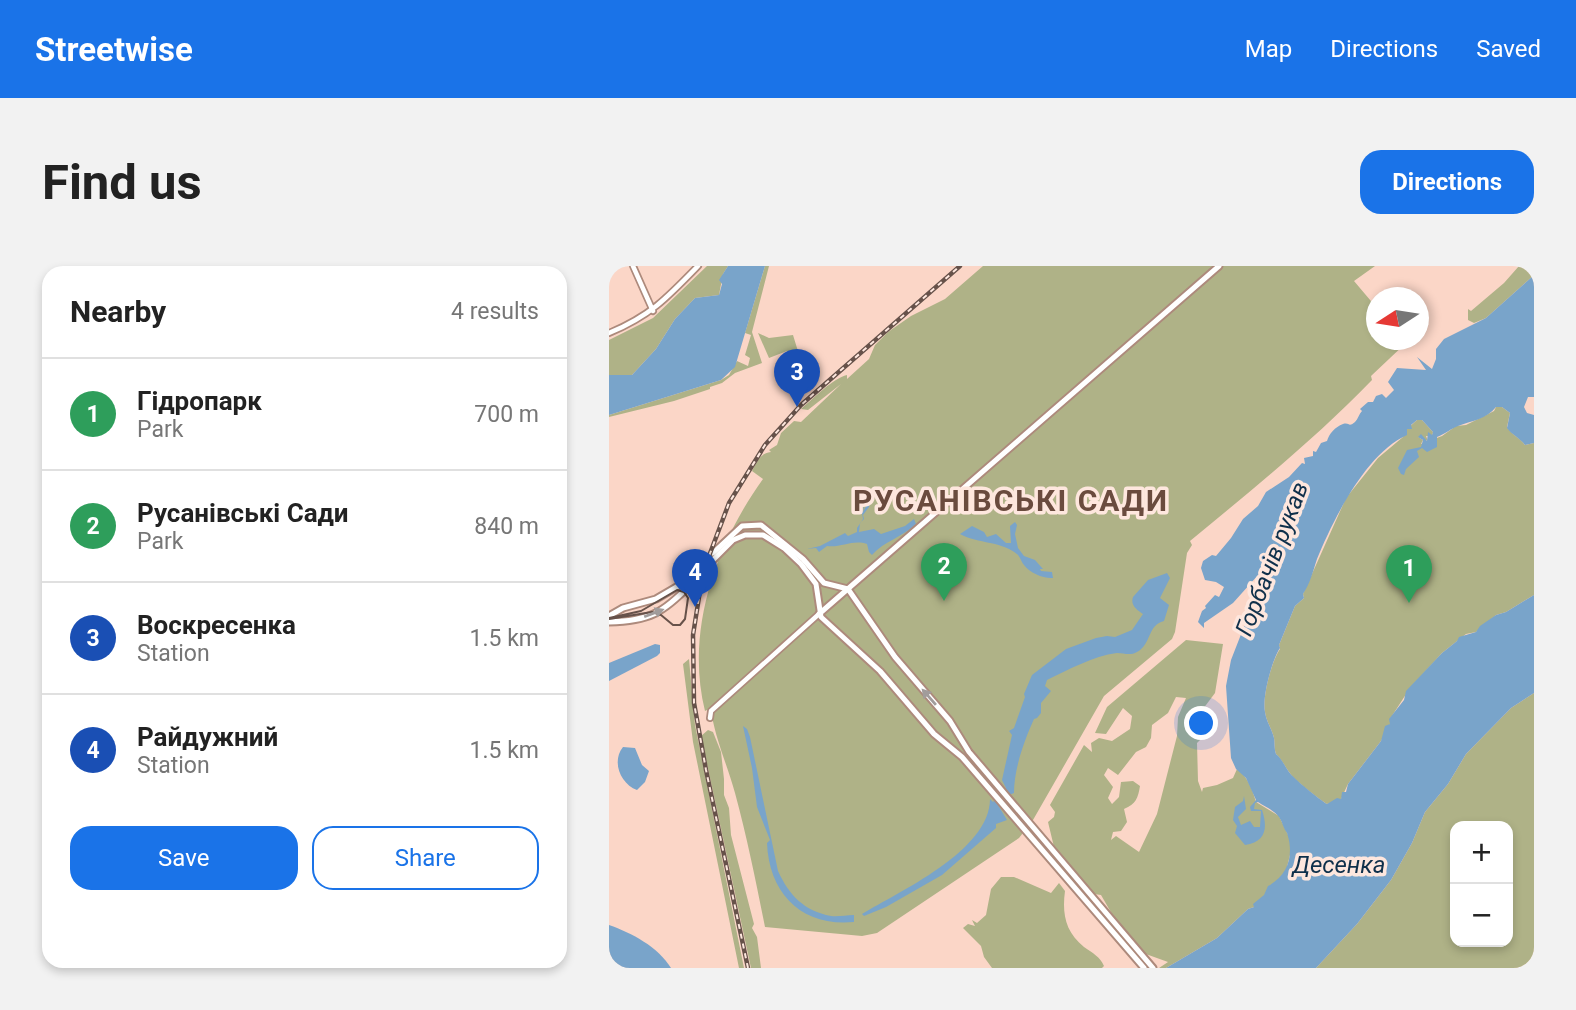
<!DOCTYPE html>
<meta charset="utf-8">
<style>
body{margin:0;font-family:Roboto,sans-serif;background:#f2f2f2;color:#222}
.controls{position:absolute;right:21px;bottom:21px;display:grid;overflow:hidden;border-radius:14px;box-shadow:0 4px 10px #0003}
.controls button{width:63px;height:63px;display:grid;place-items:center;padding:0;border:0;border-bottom:2px solid #e0e0e0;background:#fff;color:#222;font:35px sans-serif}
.compass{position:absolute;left:757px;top:21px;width:63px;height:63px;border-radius:50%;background:#fff;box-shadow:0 4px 10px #0003;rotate:258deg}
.you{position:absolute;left:593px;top:458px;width:24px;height:24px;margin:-18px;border:5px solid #fff;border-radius:50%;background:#1a73e8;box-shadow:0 0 0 10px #1a73e833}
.badge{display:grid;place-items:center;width:46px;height:46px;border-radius:50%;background:#1a73e8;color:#fff;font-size:23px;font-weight:700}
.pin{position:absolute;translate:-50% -58px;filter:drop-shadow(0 2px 4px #0008)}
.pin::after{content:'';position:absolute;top:37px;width:24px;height:21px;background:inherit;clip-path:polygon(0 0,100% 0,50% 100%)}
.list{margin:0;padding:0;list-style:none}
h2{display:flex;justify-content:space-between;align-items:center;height:91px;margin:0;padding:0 28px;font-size:30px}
h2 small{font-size:23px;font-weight:400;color:#767676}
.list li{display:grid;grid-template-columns:46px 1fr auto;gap:21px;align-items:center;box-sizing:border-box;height:112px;padding:0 28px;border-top:2px solid #e0e0e0}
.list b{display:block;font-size:26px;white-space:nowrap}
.list p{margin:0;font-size:23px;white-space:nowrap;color:#767676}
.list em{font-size:23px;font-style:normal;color:#767676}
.actions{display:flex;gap:14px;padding:21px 28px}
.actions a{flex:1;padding:16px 0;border:2px solid #1a73e8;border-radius:21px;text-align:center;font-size:24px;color:#1a73e8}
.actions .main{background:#1a73e8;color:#fff}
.map{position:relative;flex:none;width:925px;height:702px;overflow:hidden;border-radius:21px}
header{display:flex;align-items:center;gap:42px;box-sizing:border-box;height:98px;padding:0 35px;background:#1a73e8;color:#fff}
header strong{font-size:33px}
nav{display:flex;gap:38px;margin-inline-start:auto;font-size:24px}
.intro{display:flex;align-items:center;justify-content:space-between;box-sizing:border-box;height:168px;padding:0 42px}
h1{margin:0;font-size:49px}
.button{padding:18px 32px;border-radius:21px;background:#1a73e8;color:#fff;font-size:24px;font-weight:700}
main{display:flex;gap:42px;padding:0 42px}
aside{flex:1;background:#fff;border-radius:21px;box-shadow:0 4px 10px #0003}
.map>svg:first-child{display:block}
.green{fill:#afb287;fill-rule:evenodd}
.water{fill:#79a4ca}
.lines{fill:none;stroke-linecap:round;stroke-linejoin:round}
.secondary-tunnel{stroke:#d8b7aa;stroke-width:5;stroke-dasharray:5 2.5;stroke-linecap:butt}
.tertiary-casing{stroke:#ad8a7c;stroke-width:8}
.secondary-casing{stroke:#ad8a7c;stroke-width:9}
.tertiary{stroke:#fff;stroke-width:4.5}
.secondary{stroke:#fff;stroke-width:5}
.tram{stroke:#67524a;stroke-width:2}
.rail-casing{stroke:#67524a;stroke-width:4.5}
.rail{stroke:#fee7de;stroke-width:2;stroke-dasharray:5;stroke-linecap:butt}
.oneway{fill:#a19c9b}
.labels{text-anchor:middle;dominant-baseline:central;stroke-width:7;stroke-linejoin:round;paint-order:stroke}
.water-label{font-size:24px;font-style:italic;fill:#0f304b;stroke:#fee7de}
.district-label{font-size:30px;font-weight:bold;letter-spacing:2px;fill:#6a4b3e;stroke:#fee7de}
</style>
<header>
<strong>Streetwise</strong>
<nav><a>Map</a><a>Directions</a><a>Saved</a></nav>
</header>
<div class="intro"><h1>Find us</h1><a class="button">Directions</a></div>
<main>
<aside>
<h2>Nearby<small>4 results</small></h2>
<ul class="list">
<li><span class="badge" style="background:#2e9e5b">1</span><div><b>Гідропарк</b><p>Park</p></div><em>700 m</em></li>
<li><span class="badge" style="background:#2e9e5b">2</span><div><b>Русанівські Сади</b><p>Park</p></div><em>840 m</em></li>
<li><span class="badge" style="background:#1a4fb4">3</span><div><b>Воскресенка</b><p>Station</p></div><em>1.5 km</em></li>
<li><span class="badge" style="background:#1a4fb4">4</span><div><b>Райдужний</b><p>Station</p></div><em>1.5 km</em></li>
</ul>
<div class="actions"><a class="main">Save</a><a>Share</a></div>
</aside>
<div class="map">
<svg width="925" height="702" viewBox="0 0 925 702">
<rect width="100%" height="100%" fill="#fbd6c7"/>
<g class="green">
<polygon points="98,0 119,0 114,8 110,29 86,32 66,53 47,83 23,109 0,109 0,74 44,52"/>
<polygon points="156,0 160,0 143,66 153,97 126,107 113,117 101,121 101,123 65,135 0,151 0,149 112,114 120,109 128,95 139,100 141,92 136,89 142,69 136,67"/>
<path d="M374,0h392l-21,15 22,26 1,33h28l2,2 -36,34 1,4c-57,59 -119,109 -182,161l2,4 -5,8 -12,79 -3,7 -68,57 -71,124 -14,18 -142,95 -15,3 -97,-9c-9,-45 -18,-90 -30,-134 -7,-26 -22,-60 -24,-85l-6,3c-20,-80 11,-167 58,-232l-11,-8c5,-9 8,-18 19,-19l-2,-2 8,-5 4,-12 13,-12 7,1 40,-38 -33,26 -7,-1c12,-10 32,-31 46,-34v4l22,-20 6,-14 13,-13 23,-16 34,-17z"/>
<polygon points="910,0 925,0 925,9 877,52 865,57 859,54 859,43 862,45 895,17"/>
<polygon points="149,67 160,72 184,69 192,95 187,95 178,85 160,92"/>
<path d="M887,141h6l8,6 -3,14c5,8 13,11 18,18l9,-2v152l-28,17 -10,3 -20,17 -10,2 -24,19 -32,35 -20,31v5l-9,17 -33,43 -7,15 -14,5c-8,-5 -33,-24 -38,-32 -5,-7 -7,-12 -13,-18 -2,-6 -1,-10 -2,-16 -2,-9 -8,-17 -9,-26 -3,-15 7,-52 15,-63l-1,-4 16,-39 9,-8 -1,-4 43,-96 32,-40 25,-21 4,-8 10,-9h5l11,12 -1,4h-6l2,5 -10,-4 5,3 -2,4 21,-8 14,-10 10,-1 28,-14z"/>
<path d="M577,374l37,4 -8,49 -12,16 12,16 -18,18 1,38 4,11 1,-4 14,-3 16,-7 4,-9c10,6 16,22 19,33l23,14 11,23v16l-4,16 -32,36 -6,2 -31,29 -51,30h-7l9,-6 -25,-9 -31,-39 -11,-19 -7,-1 -40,-47 -6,-25 6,-5 1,-5 -5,-7 34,-60 8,7 -1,-9 8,-5 13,3 18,-12 2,-13 -9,-8 -17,26 -11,-1 12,-26zM567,431l10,1 -8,19 -1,19 -20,78 -18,38 -23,-16 -5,4 2,-8 8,-1 6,-9 -3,-13c12,-5 14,-11 16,-23l-7,-5 -12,1 -2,15 -7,7 -4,-6 5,-11 -9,-12 4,-7 10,7 18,-23 10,-5 5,-9 1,-13 16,-12z"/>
<polygon points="80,393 86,459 135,702 130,702 84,476 74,398"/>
<path d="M925,427v275h-218l41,-44 34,-44 21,-37 13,-31 23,-28 18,-30 45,-46zM846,560h53v116h-53z"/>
<polygon points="99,464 104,466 112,486 115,513 115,529 120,542 122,569 145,658 143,662 148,671 152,702 142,702 92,470"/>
<path d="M392,611h13l37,16 8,-10 6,8c-3,22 0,41 19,56 9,6 16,10 20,19l-2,2h-110l-8,-11 -3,-11 -18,-18 5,-4 7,2 -3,-6 5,3 9,-8 5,-26z"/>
</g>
<g class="water">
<polygon points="119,0 156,0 126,101 112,114 0,149 0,109 23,109 47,83 66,53 86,32 110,29 113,18 110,14"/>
<path d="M925,9v122h-6l-4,10 3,6 7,2v28l-9,2c-5,-7 -13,-10 -18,-17l3,-15 -8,-6h-6c-9,12 -25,14 -38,19 -6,2 -13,8 -21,11v10l-10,5 -5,-4 -5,3 2,6 -13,12 -2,6 -3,-1 -3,-6 9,-18 14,-3 2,-7 -5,-3 3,-3 6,7 1,-9 4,3 1,-3 -11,-12h-5l-6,5 1,4h-5v6c-41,18 -74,85 -90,124 -4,12 -7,25 -14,35l1,4 -9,8 -16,39 1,3c-8,12 -18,49 -15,64 1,9 7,17 9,26 1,5 0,10 2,16 6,5 8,11 13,18 5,7 30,27 38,32l10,-6 4,1 1,-7h4l2,-8 33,-43 4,-15 5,-2 -1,-5 15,-19 2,-9 36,-38 15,-12 2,-4 17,-5 4,-6 16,-11 10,-3 28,-17v98l-23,15 -45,46 -18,30 -23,28 -13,31 -21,37 -34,44 -41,44h-150l51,-30 31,-29 6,-2 -1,-3 11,-9 4,-9c21,-11 26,-32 19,-53 -4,-5 -4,-10 -8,-16 -5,-7 -14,-10 -21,-15l-3,1 -1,6 8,1c6,18 4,32 -17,35l-10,-12 2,-7 -4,-6 2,-13 8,-6 1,-5 2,13 -8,8 3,8 9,-4 4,6h6l1,-16h-10l-1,-4 6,-7 -10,-22 -10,-9 -5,-11 -5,-72 5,-26 23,-59 8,-14 2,-13h-5l-26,29 -29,20v5l-6,-6 4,-11 4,-3 -1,-2 10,-11 4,2 5,-10 -8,-5 -11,-2 -4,-12 2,-7 9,-6 4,1 15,-18 12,-19 15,-13 8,-14 23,-15 13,-14 3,1 -1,-6 9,-2v-5l3,1 5,-9 6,-2c2,-7 8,-14 16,-17 7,-2 5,4 12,-2 3,-3 4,-8 7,-11l-2,-2 8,-7h5l3,-6 6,-2 4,4 8,-8 -6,-8 9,-14 29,2 -9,-13 15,12 4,-10v-10l8,-10 42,-21z"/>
<path d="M257,221l-3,25 9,-18 -3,13 -6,8 1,4 -4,4 -1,9 15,-3 7,5 24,-8 9,-7 2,5c-13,13 -32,17 -44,31l-3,-3 -2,-8c-14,-5 -26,4 -40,2l-8,6 -3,-4 -9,1 13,-3 25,-13 3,3 9,-4v-4l6,-9 -1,-6z"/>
<path d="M406,256l2,3 -2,9 3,14 6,8 11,4 8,9h-3l1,2 11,1 1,6c-9,1 -23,-5 -29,-13 -2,-2 -4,-8 -6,-10 -15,-14 -40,-11 -58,-21l12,-8 12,6 3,5 9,-3 10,9h5l-1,-17z"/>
<path d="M558,307l3,5 -10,20 9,7 -5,16c-17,4 -12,23 -27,31 -7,4 -13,1 -20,1 -24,3 -49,17 -70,27l-2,6 6,5 -10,12v10l-4,5 -3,1c-10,22 -20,50 -20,74l-5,2 -11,10 9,15 -11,4v4l-54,47 -56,32 -22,9 -2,-2c36,-22 128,-63 128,-115l3,3 13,-14 -4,-8 10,-45 -3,-4 5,-3 11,-31 -1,-3 8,-19 34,-26 30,-11 11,-2 8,1 17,-7 11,-16c-6,-4 -13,-9 -10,-17l15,-17z"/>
<polygon points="46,378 51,379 51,387 48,390 0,415 0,397"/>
<path d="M134,460l4,3 3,8 28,134c11,24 26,40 53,45 7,1 15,-1 23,-1v7c-52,5 -85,-28 -87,-79l3,-3 -13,-33 -5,-39z"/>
<path d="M14,481l12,1 7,17 7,6 -4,11 -8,8c-16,-6 -26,-28 -14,-43z"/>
<path d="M0,659c23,8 49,22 62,43h-62z"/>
</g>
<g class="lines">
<polyline class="secondary-tunnel" points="83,312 104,287"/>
<defs>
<g id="tertiary">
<polyline points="24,0 44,45"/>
<path d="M0,67c41,-17 58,-35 89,-67"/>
<polyline points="101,452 102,445 210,348"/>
</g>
<g id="secondary">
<polyline points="104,287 133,260 152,259 194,293 215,317 239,323 286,391 341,455 360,486 544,702"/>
<polyline points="102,296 124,274 136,269 154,269 175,282 192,298 207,318 212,351 271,405 325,468 353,491 535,702"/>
<polyline points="210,348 610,0"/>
<polyline points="0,350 14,342 47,333 83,312"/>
<path d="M0,356c40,-1 54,-9 81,-37"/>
</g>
</defs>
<use href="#tertiary" class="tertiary-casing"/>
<use href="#secondary" class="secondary-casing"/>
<use href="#tertiary" class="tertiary"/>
<use href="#secondary" class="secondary"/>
<polyline class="tram" points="0,352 32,345 68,324 75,326 79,332 76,353 71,359 64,359 52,349 43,346 0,353"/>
<defs>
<polyline id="rail" points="139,702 97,504 85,437 84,369 94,306 120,237 156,179 192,139 351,0"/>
</defs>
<use href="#rail" class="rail-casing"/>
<use href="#rail" class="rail"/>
</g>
<defs><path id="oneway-solid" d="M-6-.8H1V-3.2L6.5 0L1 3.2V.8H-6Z" transform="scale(1.75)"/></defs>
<g class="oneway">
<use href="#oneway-solid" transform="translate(45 347) rotate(-21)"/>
<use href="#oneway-solid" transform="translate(320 431) rotate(-131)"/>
</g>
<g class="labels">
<g class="water-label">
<text transform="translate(663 293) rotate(-69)">Горбачів рукав</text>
<text x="730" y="599">Десенка</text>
</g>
<g class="district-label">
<text x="402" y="234">РУСАНІВСЬКІ САДИ</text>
</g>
</g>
</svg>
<div class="controls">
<button>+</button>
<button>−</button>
</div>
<svg class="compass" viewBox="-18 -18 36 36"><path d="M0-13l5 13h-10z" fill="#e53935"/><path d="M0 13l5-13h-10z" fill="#767676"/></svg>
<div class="you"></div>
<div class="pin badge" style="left:800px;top:337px;background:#2e9e5b">1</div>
<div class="pin badge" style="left:335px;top:335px;background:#2e9e5b">2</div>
<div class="pin badge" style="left:188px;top:141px;background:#1a4fb4">3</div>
<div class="pin badge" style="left:86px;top:341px;background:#1a4fb4">4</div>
</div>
</main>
